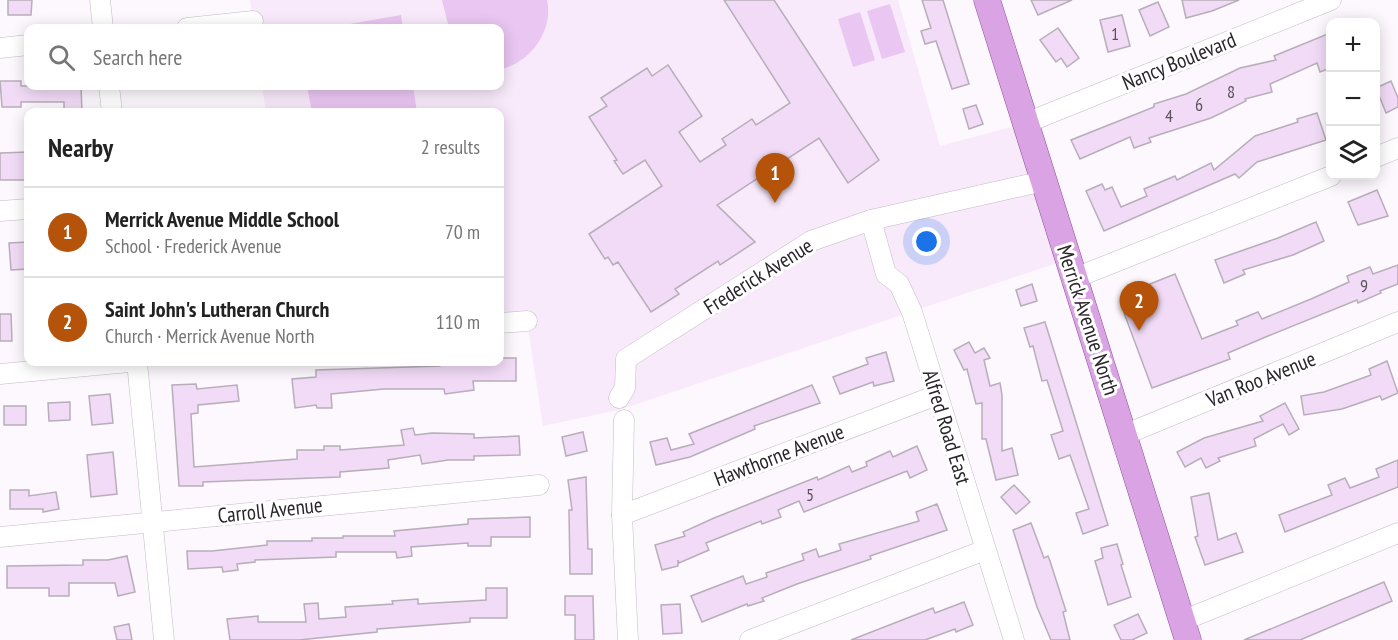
<!DOCTYPE html>
<meta charset="utf-8">
<style>
body{margin:0;font-family:"PT Sans Narrow",sans-serif;background:#f6f6f6;color:#222}
.controls{position:absolute;right:18px;top:18px;display:grid;overflow:hidden;border-radius:12px;box-shadow:0 3px 15px #0003}
.controls button{width:54px;height:54px;display:grid;place-items:center;padding:0;border:0;border-bottom:2px solid #e0e0e0;background:#fff;color:#222;font:30px sans-serif}
.you{position:absolute;left:927px;top:242px;width:21px;height:21px;margin:-15px;border:4px solid #fff;border-radius:50%;background:#1a73e8;box-shadow:0 0 0 9px #1a73e833}
.badge{display:grid;place-items:center;width:39px;height:39px;border-radius:50%;background:#b45309;color:#fff;font-size:20px;font-weight:700}
.pin{position:absolute;translate:-50% -50px;filter:drop-shadow(0 2px 3px #0008)}
.pin::after{content:'';position:absolute;top:32px;width:21px;height:18px;background:inherit;clip-path:polygon(0 0,100% 0,50% 100%)}
.list{margin:0;padding:0;list-style:none}
h2{display:flex;justify-content:space-between;align-items:center;height:78px;margin:0;padding:0 24px;font-size:26px}
h2 small{font-size:20px;font-weight:400;color:#767676}
.list li{display:grid;grid-template-columns:39px 1fr auto;gap:18px;align-items:center;box-sizing:border-box;height:90px;padding:0 24px;border-top:2px solid #e0e0e0}
.list b{display:block;font-size:22px;white-space:nowrap}
.list p{margin:0;font-size:20px;white-space:nowrap;color:#767676}
.list em{font-size:20px;font-style:normal;color:#767676}
.icon{flex:none;width:33px;height:33px;fill:none;stroke:currentColor;stroke-width:2;stroke-linecap:round;stroke-linejoin:round}
.map{position:relative;flex:none;width:1398px;height:640px;overflow:hidden}
.search{position:absolute;background:#fff;box-shadow:0 3px 15px #0003;left:24px;top:24px;width:480px;height:66px;display:flex;align-items:center;gap:15px;box-sizing:border-box;padding:0 21px;border-radius:12px;color:#767676;font-size:22px}
.panel{position:absolute;background:#fff;box-shadow:0 3px 15px #0003;left:24px;top:108px;width:480px;height:258px;border-radius:12px}
.map>svg:first-child{display:block}
.built{fill:#f8e9fb}
.green{fill:#eac6f2}
.building{fill:#f2dbf7;stroke:#b7aeb9;stroke-width:1.5}
.lines{fill:none;stroke-linecap:round;stroke-linejoin:round}
.minor-casing{stroke:#c3bac5;stroke-width:21}
.major-casing{stroke:#8a4f97;stroke-width:27}
.minor{stroke:#fff;stroke-width:20}
.major{stroke:#d9a3e4;stroke-width:26}
.labels{text-anchor:middle;dominant-baseline:central;stroke-width:6;stroke-linejoin:round;paint-order:stroke}
.number-label{font-size:18px;fill:#5b525d}
.street-label{font-size:21px;fill:#29252a;stroke:#fff}
</style>
<div class="map">
<svg width="1398" height="640" viewBox="0 0 1398 640">
<rect width="100%" height="100%" fill="#fdf7fe"/>
<polygon class="built" points="250,0 898,0 940,146 1026,123 1069,259 622,409 543,426 527,321 500,323 500,112 266,112 262,86 500,86 500,28 254,28"/>
<g class="green">
<path d="M442,0h105c7,30 -17,64 -47,69v-41h-51z"/>
<polygon points="890,4 905,52 882,59 867,11"/>
<polygon points="860,12 875,60 853,67 838,19"/>
<polygon points="401,15 403,28 327,28"/>
<polygon points="307,86 413,86 417,112 312,112"/>
</g>
<g class="building">
<polygon points="8,0 32,0 31,15 8,15"/>
<polygon points="724,0 774,0 879,160 848,183 819,138 717,205 755,242 720,265 718,261 675,289 679,294 651,312 618,262 613,265 608,257 605,259 589,234 662,186 645,160 623,174 614,161 617,160 589,117 607,106 601,98 647,68 652,76 668,65 702,116 679,132 700,162 726,145 722,139 752,119 756,125 790,103"/>
<polygon points="922,0 943,0 969,84 952,89 936,41 925,44 921,31 931,28"/>
<polygon points="1031,0 1072,0 1038,15"/>
<polygon points="1182,0 1239,0 1212,11 1186,18"/>
<polygon points="1158,2 1169,27 1150,36 1139,10"/>
<polygon points="1122,15 1130,46 1108,52 1100,20"/>
<polygon points="1058,28 1079,58 1067,67 1061,58 1056,62 1040,40"/>
<polygon points="1330,33 1330,68 1320,72 1317,63 1270,84 1272,92 1245,99 1246,101 1211,118 1149,138 1151,142 1134,148 1130,137 1080,159 1071,140 1154,107 1154,104 1186,94 1240,68 1276,60 1274,56"/>
<polygon points="0,81 21,81 21,86 81,86 82,112 64,112 64,102 21,102 21,107 2,107"/>
<polygon points="1391,81 1398,98 1398,107 1386,113 1376,88"/>
<polygon points="976,105 983,124 969,129 963,109"/>
<polygon points="1317,113 1326,140 1257,162 1239,178 1235,174 1104,231 1086,191 1102,184 1105,190 1112,187 1121,207 1147,196 1144,189 1175,176 1177,180 1211,163 1214,170 1255,136 1298,122 1297,119"/>
<polygon points="28,152 28,180 0,180 0,153"/>
<polygon points="1377,190 1388,216 1358,225 1348,202"/>
<polygon points="1316,222 1324,241 1293,255 1243,270 1245,274 1224,283 1215,260 1278,238"/>
<polygon points="28,242 28,269 11,270 9,243"/>
<polygon points="1398,265 1398,284 1380,291 1381,293 1358,303 1357,300 1268,336 1228,353 1230,359 1152,388 1124,313 1156,301 1150,284 1175,274 1202,339 1238,325 1236,321 1258,312 1262,319 1311,299 1349,282 1347,276 1370,267 1373,274"/>
<polygon points="1032,284 1037,301 1021,306 1016,290"/>
<polygon points="0,314 11,314 12,341 0,341"/>
<polygon points="1045,322 1108,525 1083,534 1076,513 1089,509 1070,455 1059,459 1051,435 1063,431 1047,380 1042,381 1033,346 1030,347 1024,328"/>
<polygon points="969,342 975,353 984,348 990,358 984,360 990,386 1000,383 1002,395 1002,451 1012,448 1018,475 996,480 986,439 982,439 982,403 976,404 967,369 964,370 954,350"/>
<polygon points="886,352 894,381 874,386 873,382 840,394 833,377 868,364 866,358"/>
<polygon points="500,358 516,358 516,381 473,381 474,390 445,394 444,389 384,389 331,394 332,408 317,408 316,405 295,408 292,379 316,377 316,370 440,366 440,364 453,362 500,362"/>
<polygon points="1387,361 1398,393 1382,400 1380,396 1342,409 1304,415 1301,396 1324,392 1371,375 1369,369"/>
<polygon points="196,384 197,389 237,385 239,401 198,405 198,413 191,414 194,467 297,459 297,450 324,450 324,446 340,446 340,450 404,445 401,430 413,428 415,435 432,433 474,434 474,438 519,436 520,455 474,456 474,460 448,460 422,464 420,455 388,460 389,468 340,472 340,477 203,482 203,486 179,486 172,385"/>
<polygon points="812,385 820,403 754,426 755,429 690,457 656,465 650,442 667,438 671,450 694,444 689,434"/>
<polygon points="110,394 113,423 92,425 89,396"/>
<polygon points="70,402 70,420 49,421 48,403"/>
<polygon points="1285,403 1299,429 1289,435 1283,424 1254,439 1256,446 1218,458 1220,461 1206,468 1201,458 1185,467 1177,452 1204,438 1263,421 1260,416"/>
<rect x="4" y="406" width="22" height="19"/>
<polygon points="583,432 587,451 566,456 562,437"/>
<polygon points="917,446 927,470 910,478 907,471 804,512 799,501 778,510 781,517 762,524 761,521 706,543 709,550 679,563 678,560 678,566 662,570 655,545 685,536 683,532 714,518 817,477 818,480 849,466 852,472 867,466 866,462 890,451 893,457"/>
<polygon points="113,452 117,494 91,497 87,455"/>
<polygon points="1398,460 1398,487 1285,532 1279,515 1332,495 1328,485 1345,478 1350,488 1379,477 1376,469"/>
<polygon points="586,477 588,549 592,549 592,574 570,574 569,510 572,510 568,480"/>
<polygon points="1014,485 1030,502 1016,514 1001,497"/>
<polygon points="10,490 29,490 29,496 56,492 59,509 43,512 43,509 10,509"/>
<polygon points="1209,493 1218,540 1236,533 1243,552 1205,565 1195,537 1198,536 1191,497"/>
<polygon points="937,504 947,530 870,556 871,559 797,584 762,598 764,601 748,606 747,604 702,622 691,596 743,576 746,584 767,577 766,573 804,560 802,554 816,549 819,557 841,550 839,544 919,521 916,512"/>
<polygon points="530,517 530,537 491,537 491,546 468,546 468,543 411,547 412,556 397,558 396,552 336,552 336,557 255,560 255,562 237,564 238,570 223,572 222,567 188,569 187,551 212,551 267,545 267,541 312,541 312,538 343,538 343,536 395,536 394,531 468,524 468,519"/>
<polygon points="1031,523 1044,558 1048,556 1050,561 1066,611 1063,612 1070,640 1051,640 1037,607 1013,530"/>
<polygon points="1117,544 1123,564 1121,565 1131,597 1108,605 1095,561 1103,558 1101,548"/>
<polygon points="127,556 135,592 118,596 115,583 69,583 69,596 49,596 49,588 7,588 7,566 83,565 83,560 108,560"/>
<polygon points="1384,582 1392,601 1300,640 1244,640"/>
<polygon points="486,588 507,588 507,618 470,618 470,622 377,629 377,632 299,640 230,640 227,619 258,616 258,622 306,622 304,604 318,603 319,619 346,617 345,607 393,604 392,601 418,599 418,604 486,600"/>
<polygon points="565,596 593,596 594,640 575,640 575,615 565,615"/>
<polygon points="964,602 973,625 956,632 955,629 925,640 851,640 933,608 935,613"/>
<polygon points="680,604 682,633 663,634 661,605"/>
<polygon points="1138,614 1147,633 1132,640 1121,640 1114,625"/>
<polygon points="129,624 132,640 117,640 114,627"/>
</g>
<g class="lines">
<defs>
<g id="minor">
<polyline points="100,0 103,28"/>
<polyline points="187,28 253,21"/>
<polyline points="0,48 28,45"/>
<polyline points="109,86 112,112"/>
<polyline points="1026,123 1331,0"/>
<polyline points="1376,157 1398,148"/>
<polyline points="0,211 28,209"/>
<polyline points="871,220 886,274 899,284 912,312 1014,640"/>
<polyline points="1075,278 1331,176"/>
<polyline points="500,323 527,321"/>
<polyline points="137,362 164,640"/>
<polyline points="0,374 129,362"/>
<polyline points="619,398 625,388 626,359 811,241 871,220 1044,181"/>
<polyline points="624,420 622,515 628,640"/>
<polyline points="1124,435 1398,322"/>
<polyline points="622,515 937,395"/>
<polyline points="0,537 539,485"/>
<polyline points="1182,621 1398,533"/>
<polyline points="750,640 985,550"/>
</g>
<polyline id="major" points="987,0 1188,640"/>
</defs>
<use href="#minor" class="minor-casing"/>
<use href="#major" class="major-casing"/>
<use href="#minor" class="minor"/>
<use href="#major" class="major"/>
</g>
<g class="labels">
<g class="number-label">
<text x="1115" y="33">1</text>
<text x="1231" y="91">8</text>
<text x="1199" y="104">6</text>
<text x="1169" y="115">4</text>
<text x="1364" y="285">9</text>
<text x="810" y="494">5</text>
</g>
<g class="street-label">
<text transform="translate(1179 61) rotate(-22)">Nancy Boulevard</text>
<text transform="translate(758 276) rotate(-32)">Frederick Avenue</text>
<text transform="translate(1088 320) rotate(72)">Merrick Avenue North</text>
<text transform="translate(1261 379) rotate(-22)">Van Roo Avenue</text>
<text transform="translate(947 427) rotate(73)">Alfred Road East</text>
<text transform="translate(779 455) rotate(-21)">Hawthorne Avenue</text>
<text transform="translate(270 510) rotate(-6)">Carroll Avenue</text>
</g>
</g>
</svg>
<div class="controls">
<button>+</button>
<button>−</button>
<button><svg class="icon" aria-label="layers" viewBox="0 0 24 24"><path d="M12 4l9 5-9 5-9-5zM3 14l9 5 9-5"/></svg></button>
</div>
<div class="you"></div>
<div class="pin badge" style="left:775px;top:203px">1</div>
<div class="pin badge" style="left:1139px;top:331px">2</div>
<div class="search"><svg class="icon" aria-label="search" viewBox="0 0 24 24"><circle cx="10" cy="10" r="6"/><path d="M15 15l6 6"/></svg>Search here</div>
<section class="panel">
<h2>Nearby<small>2 results</small></h2>
<ul class="list">
<li><span class="badge">1</span><div><b>Merrick Avenue Middle School</b><p>School · Frederick Avenue</p></div><em>70 m</em></li>
<li><span class="badge">2</span><div><b>Saint John's Lutheran Church</b><p>Church · Merrick Avenue North</p></div><em>110 m</em></li>
</ul>
</section>
</div>
